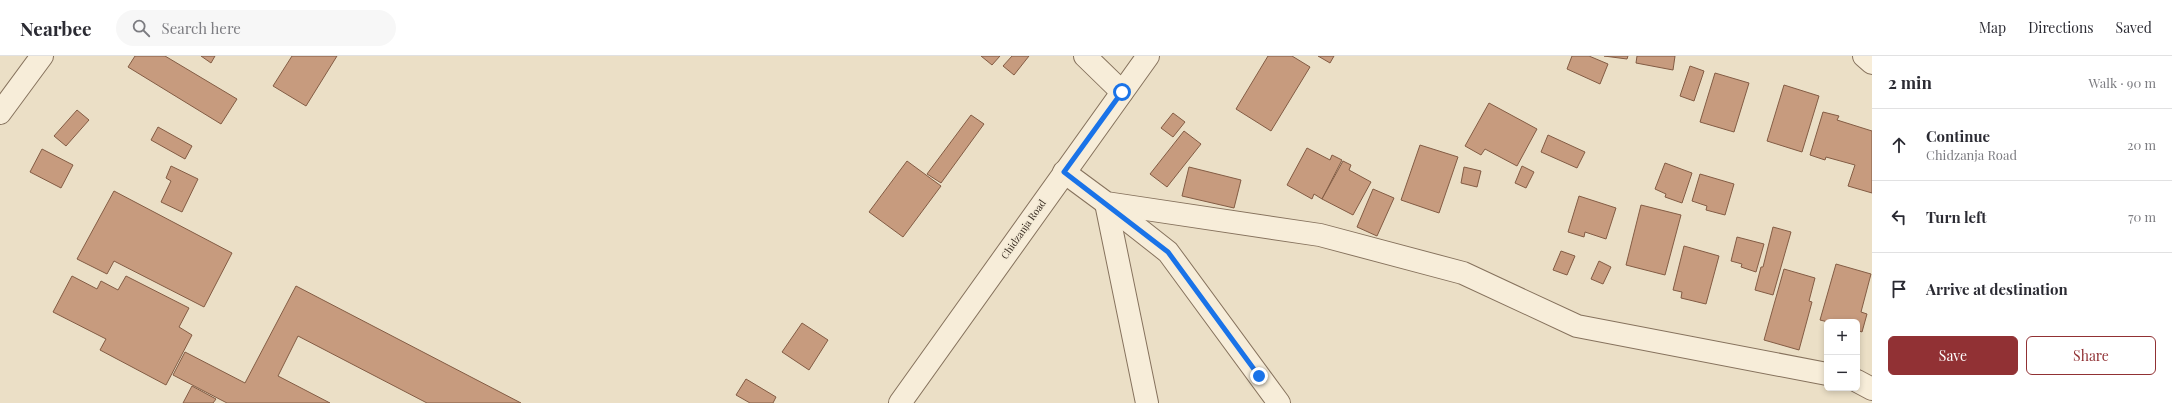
<!DOCTYPE html>
<meta charset="utf-8">
<style>
body{margin:0;font-family:"Playfair Display",serif;background:#f7f7f7;color:#2b2b33}
.controls{position:absolute;right:12px;bottom:12px;display:grid;overflow:hidden;border-radius:6px;box-shadow:0 2px 6px #0003}
.controls button{width:36px;height:36px;display:grid;place-items:center;padding:0;border:0;border-bottom:1px solid #e1e1e2;background:#fff;color:#2b2b33;font:20px sans-serif}
.stop{position:absolute;width:12px;height:12px;margin:-9px;border:3px solid #1a73e8;border-radius:50%;background:#fff}
.stop.end{background:#1a73e8;border-color:#fff;box-shadow:0 1px 4px #0008}
.list{margin:0;padding:0;list-style:none}
h2{display:flex;justify-content:space-between;align-items:center;height:52px;margin:0;padding:0 16px;font-size:17px}
h2 small{font-size:13px;font-weight:400;color:#7c7c81}
.list li{display:grid;grid-template-columns:26px 1fr auto;gap:12px;align-items:center;box-sizing:border-box;height:72px;padding:0 16px;border-top:1px solid #e1e1e2}
.list b{display:block;font-size:15px;white-space:nowrap}
.list p{margin:0;font-size:13px;white-space:nowrap;color:#7c7c81}
.list em{font-size:13px;font-style:normal;color:#7c7c81}
.actions{display:flex;gap:8px;padding:12px 16px}
.actions a{flex:1;padding:9px 0;border:1px solid #913134;border-radius:6px;text-align:center;font-size:14px;color:#913134}
.actions .main{background:#913134;color:#fff}
.icon{flex:none;width:22px;height:22px;fill:none;stroke:currentColor;stroke-width:2;stroke-linecap:round;stroke-linejoin:round}
.map{position:relative;flex:none;width:1872px;height:347px;overflow:hidden}
header{display:flex;align-items:center;gap:24px;box-sizing:border-box;height:56px;padding:0 20px;background:#fff;border-bottom:1px solid #e1e1e2}
header strong{font-size:19px}
nav{display:flex;gap:22px;margin-inline-start:auto;font-size:14px}
.search{width:280px;height:36px;background:#f7f7f7;display:flex;align-items:center;gap:10px;box-sizing:border-box;padding:0 14px;border-radius:22px;color:#7c7c81;font-size:15px}
main{display:flex}
aside{flex:1;background:#fff}
.map>svg:first-child{display:block}
.building{fill:#c79b7e;stroke:#835c44}
.lines{fill:none;stroke-linecap:round;stroke-linejoin:round}
.minor-casing{stroke:#86725d;stroke-width:24}
.tertiary-casing{stroke:#86725d;stroke-width:24}
.minor{stroke:#f7edd9;stroke-width:22}
.tertiary{stroke:#f7edd9;stroke-width:22}
.route{stroke:#1a73e8;stroke-width:5}
.labels{text-anchor:middle;dominant-baseline:central;stroke-width:3;stroke-linejoin:round;paint-order:stroke}
.street-label{font-size:10px;fill:#372a20;stroke:#f3ead5}
</style>
<header>
<strong>Nearbee</strong>
<div class="search"><svg class="icon" aria-label="search" viewBox="0 0 24 24"><circle cx="10" cy="10" r="6"/><path d="M15 15l6 6"/></svg>Search here</div>
<nav><a>Map</a><a>Directions</a><a>Saved</a></nav>
</header>
<main>
<div class="map">
<svg width="1872" height="347" viewBox="0 0 1872 347">
<rect width="100%" height="100%" fill="#ebdfc6"/>
<g class="building">
<polygon points="135,0 165,0 237,43 221,68 128,11"/>
<polygon points="201,0 215,0 211,7"/>
<polygon points="292,0 337,0 306,50 273,30"/>
<polygon points="981,0 1000,0 992,9"/>
<polygon points="1012,0 1029,0 1014,19 1003,10"/>
<polygon points="1268,0 1292,0 1310,11 1271,75 1236,53"/>
<polygon points="1318,0 1334,0 1330,7"/>
<polygon points="1572,0 1589,0 1608,8 1600,28 1567,13"/>
<polygon points="1604,0 1628,0 1627,3"/>
<polygon points="1637,0 1675,0 1673,14 1636,7"/>
<polygon points="1690,10 1704,15 1694,45 1680,40"/>
<polygon points="1715,17 1749,27 1734,76 1700,66"/>
<polygon points="1784,29 1819,40 1802,96 1767,85"/>
<polygon points="1489,47 1537,73 1517,110 1485,93 1481,99 1465,90"/>
<polygon points="77,54 89,64 66,90 54,80"/>
<polygon points="1823,56 1839,60 1837,64 1872,75 1872,137 1848,130 1855,109 1826,101 1825,104 1810,99"/>
<polygon points="1173,57 1185,66 1173,81 1161,72"/>
<polygon points="971,59 984,68 941,127 927,118"/>
<polygon points="158,71 192,90 185,103 151,84"/>
<polygon points="1184,75 1201,88 1167,131 1150,118"/>
<polygon points="1548,79 1585,96 1577,112 1541,96"/>
<polygon points="1420,89 1458,101 1439,157 1401,144"/>
<polygon points="1307,92 1330,104 1332,99 1342,104 1322,143 1314,138 1312,143 1287,129"/>
<polygon points="42,93 73,109 61,132 30,116"/>
<polygon points="907,105 941,130 903,181 869,156"/>
<polygon points="1343,105 1351,109 1349,114 1371,126 1353,159 1322,143"/>
<polygon points="1665,107 1692,117 1682,147 1665,141 1666,138 1655,133"/>
<polygon points="171,110 198,123 182,156 161,146 171,125 166,122"/>
<polygon points="1522,110 1534,116 1526,132 1515,127"/>
<polygon points="1189,111 1241,124 1234,152 1182,140"/>
<polygon points="1464,111 1481,115 1477,131 1461,127"/>
<polygon points="1700,118 1734,128 1725,159 1706,154 1707,150 1692,145"/>
<polygon points="1373,133 1394,142 1377,180 1357,171"/>
<polygon points="114,135 232,197 204,251 114,205 107,218 77,203"/>
<polygon points="1579,140 1616,152 1606,183 1585,176 1584,181 1568,176"/>
<polygon points="1641,149 1681,159 1665,219 1626,209"/>
<polygon points="1773,171 1791,176 1773,239 1755,234 1761,211 1763,211"/>
<polygon points="1737,181 1764,188 1756,216 1741,211 1742,208 1731,205"/>
<polygon points="1684,190 1719,200 1706,248 1681,242 1682,236 1673,234"/>
<polygon points="1561,195 1575,200 1567,219 1553,214"/>
<polygon points="1599,205 1611,211 1603,228 1591,223"/>
<polygon points="1836,208 1871,218 1861,256 1867,258 1862,276 1857,274 1857,266 1828,266 1820,264"/>
<polygon points="1784,213 1815,222 1809,245 1812,246 1799,294 1764,284"/>
<polygon points="72,220 97,233 101,225 118,234 126,220 189,252 179,271 192,279 166,329 100,294 106,283 53,256"/>
<polygon points="296,230 521,347 427,347 298,280 278,320 330,347 227,347 173,319 185,296 245,327"/>
<polygon points="802,267 828,284 809,314 782,296"/>
<polygon points="746,323 776,341 773,347 750,347 736,339"/>
<polygon points="192,330 216,343 213,347 183,347"/>
</g>
<g class="lines">
<defs>
<g id="minor">
<polyline points="1085,0 1122,36"/>
<polyline points="1864,0 1872,7"/>
<polyline points="0,57 42,0"/>
<polyline points="1064,116 1106,147 1320,179 1463,217 1577,270 1827,318"/>
<polyline points="1106,147 1147,347"/>
<polyline points="1107,148 1168,196 1279,347"/>
<polyline points="1857,325 1872,333"/>
</g>
<polyline id="tertiary" points="900,347 1148,0"/>
</defs>
<use href="#minor" class="minor-casing"/>
<use href="#tertiary" class="tertiary-casing"/>
<use href="#minor" class="minor"/>
<use href="#tertiary" class="tertiary"/>
</g>
<g class="lines">
<polyline class="route" points="1122,36 1064,116 1168,196 1259,320"/>
</g>
<g class="labels">
<g class="street-label">
<text transform="translate(1023 173) rotate(-55)">Chidzanja Road</text>
</g>
</g>
</svg>
<div class="controls">
<button>+</button>
<button>−</button>
</div>
<div class="stop" style="left:1122px;top:36px"></div>
<div class="stop end" style="left:1259px;top:320px"></div>
</div>
<aside>
<h2>2 min<small>Walk · 90 m</small></h2>
<ul class="list">
<li><svg class="icon" aria-label="ahead" viewBox="0 0 24 24"><path d="M12 20V5M6 11l6-6 6 6"/></svg><div><b>Continue</b><p>Chidzanja Road</p></div><em>20 m</em></li>
<li><svg class="icon" aria-label="left" viewBox="0 0 24 24"><path d="M17 20v-9H6M10 6l-5 5 5 5"/></svg><div><b>Turn left</b></div><em>70 m</em></li>
<li><svg class="icon" aria-label="arrive" viewBox="0 0 24 24"><path d="M6 21V4h12l-3 4 3 4H6"/></svg><div><b>Arrive at destination</b></div></li>
</ul>
<div class="actions"><a class="main">Save</a><a>Share</a></div>
</aside>
</main>
